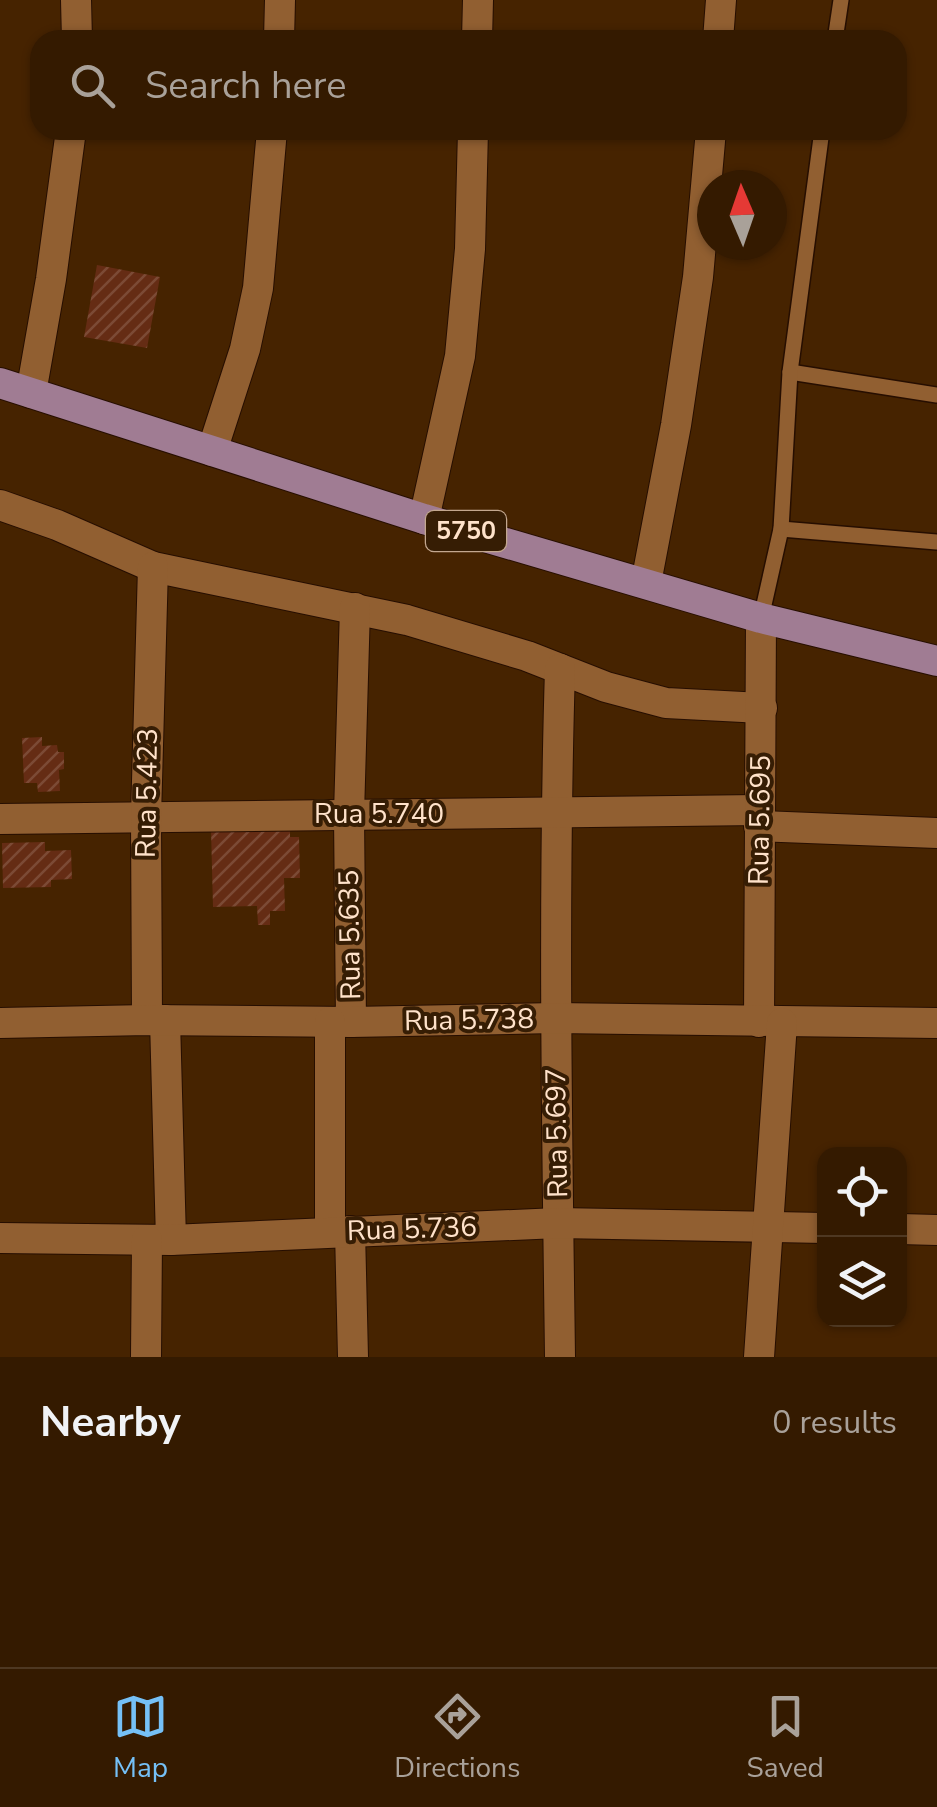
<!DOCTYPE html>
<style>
body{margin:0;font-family:"Nunito Sans",sans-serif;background:#3c230a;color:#f1f3f6}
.controls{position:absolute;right:30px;bottom:30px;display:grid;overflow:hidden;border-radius:20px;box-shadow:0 2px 8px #0004}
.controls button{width:90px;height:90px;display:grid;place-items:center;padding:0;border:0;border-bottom:2px solid #4e3822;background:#341a00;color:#f1f3f6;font:50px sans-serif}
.compass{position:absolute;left:697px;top:170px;width:90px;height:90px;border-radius:50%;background:#341a00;box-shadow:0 2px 8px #0004;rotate:358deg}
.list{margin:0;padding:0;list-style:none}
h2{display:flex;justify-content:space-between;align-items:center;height:130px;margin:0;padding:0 40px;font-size:42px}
h2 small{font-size:32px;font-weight:400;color:#a9a199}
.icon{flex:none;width:55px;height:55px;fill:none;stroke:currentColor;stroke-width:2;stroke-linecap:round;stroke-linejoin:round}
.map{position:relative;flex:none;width:937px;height:1357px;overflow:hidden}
.search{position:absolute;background:#341a00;box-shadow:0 2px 8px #0004;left:30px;right:30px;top:30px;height:110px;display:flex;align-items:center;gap:25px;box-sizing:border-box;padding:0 35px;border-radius:30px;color:#a9a199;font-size:38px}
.sheet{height:310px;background:#341a00}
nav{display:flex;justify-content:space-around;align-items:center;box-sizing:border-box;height:140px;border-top:2px solid #4e3822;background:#341a00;font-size:28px;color:#a9a199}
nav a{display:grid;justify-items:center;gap:5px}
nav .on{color:#75c0f6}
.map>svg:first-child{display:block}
.building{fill:url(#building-hatch)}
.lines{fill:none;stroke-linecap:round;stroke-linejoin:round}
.lane-casing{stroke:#260e00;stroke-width:18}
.street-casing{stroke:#260e00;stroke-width:32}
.primary-casing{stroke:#260e00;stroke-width:32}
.lane{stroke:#915f31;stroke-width:15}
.street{stroke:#915f31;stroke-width:30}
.primary{stroke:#a07c93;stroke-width:30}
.labels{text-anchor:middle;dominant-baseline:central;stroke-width:8;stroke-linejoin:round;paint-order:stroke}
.shield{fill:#361d04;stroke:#c3a78f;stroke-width:2.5}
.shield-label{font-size:25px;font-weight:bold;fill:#ffe2ca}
.street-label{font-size:28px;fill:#ffe2ca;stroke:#361d04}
</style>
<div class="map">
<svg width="937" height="1357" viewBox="0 0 937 1357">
<defs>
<pattern id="building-hatch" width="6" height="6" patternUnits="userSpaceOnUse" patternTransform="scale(2.5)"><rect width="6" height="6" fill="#652c14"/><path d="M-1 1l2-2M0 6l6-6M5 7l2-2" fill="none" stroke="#7c4a35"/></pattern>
</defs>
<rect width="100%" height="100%" fill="#462300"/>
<g class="building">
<polygon points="97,265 160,277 147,348 84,337"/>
<polygon points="42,737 42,746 57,745 58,752 64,752 64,769 59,770 60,791 38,792 37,783 24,783 22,738"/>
<polygon points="290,829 290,837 299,837 300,878 284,878 285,911 270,911 270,925 258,925 257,906 213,907 211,830"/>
<polygon points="45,842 45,851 71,850 72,879 51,880 51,887 3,888 2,843"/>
</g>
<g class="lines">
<defs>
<g id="lane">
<polyline points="835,40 841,0"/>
<polyline points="790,372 937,395"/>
<polyline points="781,529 937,542"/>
<polyline points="761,618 781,529 790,372 822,130"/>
</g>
<g id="street">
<polyline points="76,0 77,40"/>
<polyline points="279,40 280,0"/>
<polyline points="477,40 478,0"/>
<polyline points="718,40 721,0"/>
<polyline points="31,393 51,279 71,130"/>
<polyline points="212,451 245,349 258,288 272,130"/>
<polyline points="0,505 57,525 153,567 407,620 527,656 606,687 666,703 762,708"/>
<polyline points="424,519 460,356 470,249 473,130"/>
<polyline points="646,583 676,425 698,277 711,130"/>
<path d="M560,669c-7,230 -3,459 0,688"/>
<polyline points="0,819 759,810"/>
<polyline points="759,826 937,833"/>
<polyline points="147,1020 146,817 153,567"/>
<polyline points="165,1020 171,1240"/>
<polyline points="351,1022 349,814 355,608"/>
<polyline points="759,1022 761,618"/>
<polyline points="0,1023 147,1020 351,1022 555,1018 937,1023"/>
<polyline points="900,1229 937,1230"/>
<polyline points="350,1231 353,1357"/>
<polyline points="330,1232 330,1022"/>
<polyline points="0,1238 171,1240 558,1223 824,1228"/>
<polyline points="146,1357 147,1240"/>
<polyline points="759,1357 782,1023"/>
</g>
<polyline id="primary" points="0,383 424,519 761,618 937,661"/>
</defs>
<use href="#lane" class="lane-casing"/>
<use href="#street" class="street-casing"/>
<use href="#primary" class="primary-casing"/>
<use href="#lane" class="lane"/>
<use href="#street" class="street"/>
<use href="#primary" class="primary"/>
</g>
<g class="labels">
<rect class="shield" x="426" y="511" width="80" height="40" rx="8"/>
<g class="shield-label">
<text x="466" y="531">5750</text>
</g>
<g class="street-label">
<text transform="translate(147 793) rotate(-89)">Rua 5.423</text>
<text x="379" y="814">Rua 5.740</text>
<text transform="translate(760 820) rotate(-89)">Rua 5.695</text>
<text transform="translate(350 935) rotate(-91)">Rua 5.635</text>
<text transform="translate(469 1020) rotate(-1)">Rua 5.738</text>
<text transform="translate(557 1133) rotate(-91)">Rua 5.697</text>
<text transform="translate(412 1229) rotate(-2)">Rua 5.736</text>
</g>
</g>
</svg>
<div class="controls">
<button><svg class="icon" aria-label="locate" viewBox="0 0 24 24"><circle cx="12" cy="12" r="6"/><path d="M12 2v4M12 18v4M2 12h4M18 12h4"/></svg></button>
<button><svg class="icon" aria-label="layers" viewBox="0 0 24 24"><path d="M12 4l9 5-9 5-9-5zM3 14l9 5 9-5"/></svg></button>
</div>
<svg class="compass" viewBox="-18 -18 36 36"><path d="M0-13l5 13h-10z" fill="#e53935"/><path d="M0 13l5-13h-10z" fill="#a9a199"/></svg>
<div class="search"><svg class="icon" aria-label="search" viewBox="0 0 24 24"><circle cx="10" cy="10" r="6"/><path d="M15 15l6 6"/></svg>Search here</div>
</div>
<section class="sheet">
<h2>Nearby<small>0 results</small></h2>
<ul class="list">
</ul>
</section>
<nav>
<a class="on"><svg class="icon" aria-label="map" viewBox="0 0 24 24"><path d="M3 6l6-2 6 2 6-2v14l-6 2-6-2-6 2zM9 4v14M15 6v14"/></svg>Map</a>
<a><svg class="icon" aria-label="directions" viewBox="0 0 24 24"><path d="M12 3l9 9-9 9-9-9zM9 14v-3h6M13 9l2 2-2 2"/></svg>Directions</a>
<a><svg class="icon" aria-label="saved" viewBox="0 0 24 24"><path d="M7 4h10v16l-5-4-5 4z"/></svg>Saved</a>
</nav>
